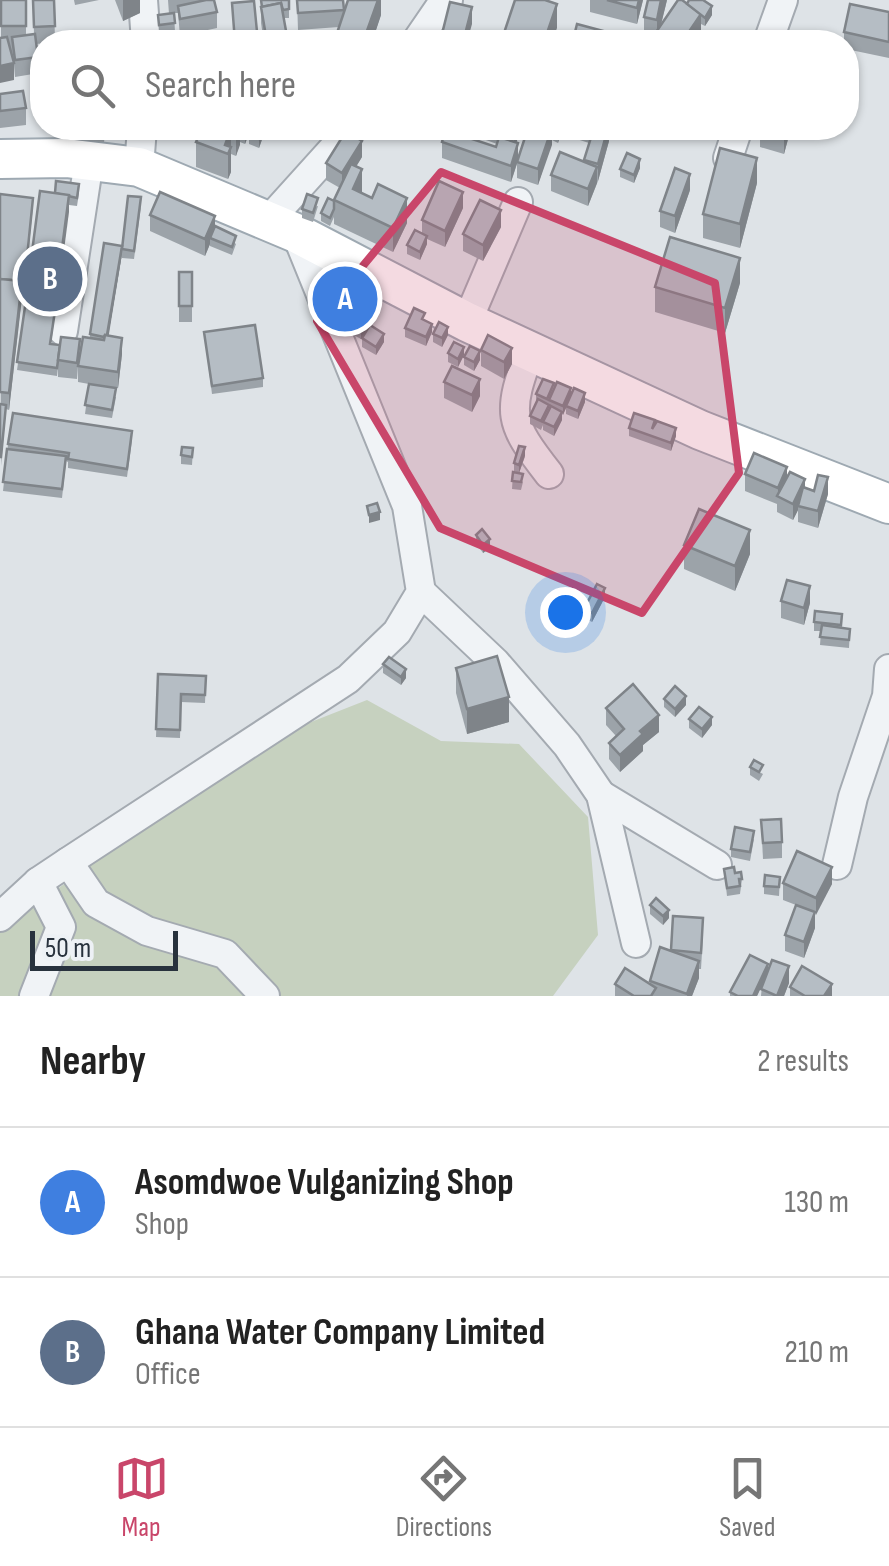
<!DOCTYPE html>
<style>
body{margin:0;font-family:"Sofia Sans Condensed",sans-serif;background:#f2f2f2;color:#222}
.scale{position:absolute;left:30px;bottom:25px;width:148px;box-sizing:border-box;padding-left:10px;border:5px solid #28323d;border-top:0;font-size:28px;line-height:35px;white-space:nowrap;color:#28323d;-webkit-text-stroke:8px #edf1f5;paint-order:stroke}
.you{position:absolute;left:565px;top:612px;width:35px;height:35px;margin:-25px;border:8px solid #fff;border-radius:50%;background:#1a73e8;box-shadow:0 0 0 15px #1a73e833}
.badge{display:grid;place-items:center;width:65px;height:65px;border-radius:50%;background:#c9466a;color:#fff;font-size:32px;font-weight:700}
.pin{position:absolute;translate:-50% -50%;border:5px solid #fff;box-shadow:0 2px 10px #0006}
.list{margin:0;padding:0;list-style:none}
h2{display:flex;justify-content:space-between;align-items:center;height:130px;margin:0;padding:0 40px;font-size:42px}
h2 small{font-size:32px;font-weight:400;color:#767676}
.list li{display:grid;grid-template-columns:65px 1fr auto;gap:30px;align-items:center;box-sizing:border-box;height:150px;padding:0 40px;border-top:2px solid #e0e0e0}
.list b{display:block;font-size:38px;white-space:nowrap}
.list p{margin:0;font-size:32px;white-space:nowrap;color:#767676}
.list em{font-size:32px;font-style:normal;color:#767676}
.icon{flex:none;width:55px;height:55px;fill:none;stroke:currentColor;stroke-width:2;stroke-linecap:round;stroke-linejoin:round}
.map{position:relative;flex:none;width:889px;height:996px;overflow:hidden}
.search{position:absolute;background:#fff;box-shadow:0 2px 8px #0004;left:30px;right:30px;top:30px;height:110px;display:flex;align-items:center;gap:25px;box-sizing:border-box;padding:0 35px;border-radius:40px;color:#767676;font-size:38px}
.sheet{height:430px;background:#fff}
nav{display:flex;justify-content:space-around;align-items:center;box-sizing:border-box;height:140px;border-top:2px solid #e0e0e0;background:#fff;font-size:28px;color:#767676}
nav a{display:grid;justify-items:center;gap:5px}
nav .on{color:#c9466a}
.map>svg:first-child{display:block}
.green{fill:#c6d1bf}
.lines{fill:none;stroke-linecap:round;stroke-linejoin:round}
.minor-casing{stroke:#a4aab1;stroke-width:32}
.major-casing{stroke:#9ea9b2;stroke-width:42}
.minor{stroke:#f0f3f6;stroke-width:28}
.major{stroke:#fff;stroke-width:38}
.wall{fill:#9ca3a9}
.shaded-wall{fill:#7f8489}
.building{fill:#b5bdc4;stroke:#7f8489;stroke-width:2.5}
.marked{fill:#c9466a;fill-opacity:0.2;stroke:#c9466a;stroke-width:8;stroke-linejoin:round}
</style>
<div class="map">
<svg width="889" height="996" viewBox="0 0 889 996">
<rect width="100%" height="100%" fill="#dee3e7"/>
<polygon class="green" points="367,700 441,741 519,744 588,817 598,935 553,996 0,996 0,932 10,923 170,808 278,735"/>
<g class="lines">
<defs>
<g id="minor">
<polyline points="143,0 146,42"/>
<polyline points="416,42 442,4 448,0"/>
<polyline points="768,42 783,0"/>
<polyline points="728,158 738,128"/>
<polyline points="139,167 142,128"/>
<polyline points="269,220 352,128"/>
<polyline points="467,322 518,202"/>
<polyline points="63,331 89,161"/>
<path d="M530,351c-23,62 -22,71 19,123"/>
<polyline points="421,592 495,662 567,745 601,795 636,943"/>
<polyline points="601,795 717,865"/>
<polyline points="68,862 96,903 147,931 225,954 265,996"/>
<polyline points="837,865 853,797 887,696 889,669"/>
<polyline points="0,917 38,882 68,862 348,679 397,632 421,592 407,506 296,233"/>
<polyline points="34,996 61,927 38,882"/>
</g>
<polyline id="major" points="0,159 66,158 139,167 296,233 467,322 700,430 889,504"/>
</defs>
<use href="#minor" class="minor-casing"/>
<use href="#major" class="major-casing"/>
<use href="#minor" class="minor"/>
<use href="#major" class="major"/>
</g>
<g class="wall">
<polygon points="1,0 26,0 26,35 34,34 33,0 54,0 55,42 36,44 38,61 42,61 42,124 39,124 39,104 33,104 33,74 15,77 14,65 14,80 1,37"/>
<polygon points="74,0 99,0 75,5"/>
<polygon points="115,0 140,0 140,13 123,21"/>
<polygon points="168,0 214,0 217,12 217,28 180,36 178,13 174,13 175,32 159,34 158,15 169,14"/>
<polygon points="261,0 289,0 289,18 284,18 288,42 264,42 261,23"/>
<polygon points="297,0 343,0 344,13 381,0 381,15 375,33 387,42 339,27 298,30"/>
<polygon points="590,0 643,0 637,24 590,12"/>
<polygon points="667,0 661,24 689,0 705,0 712,15 705,26 701,24 701,30 693,42 644,42 644,17"/>
<polygon points="889,12 889,58 846,49 846,42 844,42 844,32"/>
<polygon points="0,94 26,108 26,125 0,128"/>
<polygon points="64,128 106,128 104,142 64,139"/>
<rect x="177" y="128" width="20" height="3"/>
<polygon points="201,128 251,128 245,144 240,142 236,156 231,154 231,172 228,179 196,167 196,142"/>
<polygon points="251,128 266,128 259,148 249,144 249,136"/>
<polygon points="458,128 521,128 516,143 518,158 528,128 609,128 609,141 598,181 588,206 551,191 551,175 584,162 589,143 561,134 558,143 552,140 538,185 517,178 517,164 511,182 442,158 442,142 496,147 497,144 458,130"/>
<polygon points="791,128 784,154 760,147 760,130"/>
<polygon points="362,157 356,166 362,193 407,223 393,252 334,224 334,217 330,226 321,221 321,213 334,201 340,188 326,180 326,163"/>
<polygon points="640,168 634,183 620,177 620,169"/>
<polygon points="757,183 740,248 703,238 703,214"/>
<polygon points="690,190 675,233 660,227 660,211"/>
<polygon points="55,193 79,193 77,206 69,205 51,344 80,355 90,338 90,334 122,254 108,336 122,354 118,388 95,385 116,397 112,418 85,414 89,384 78,382 78,366 77,379 58,377 58,367 57,376 17,370 29,286 29,275"/>
<polygon points="0,194 33,206 24,295 22,295 9,410 6,409 1,466"/>
<polygon points="141,206 134,259 122,258 122,249"/>
<polygon points="318,206 313,222 302,218 302,209"/>
<polygon points="463,208 445,247 427,239 427,244 420,260 407,254 407,245 422,233 422,220"/>
<polygon points="150,215 215,227 236,244 232,255 210,246 210,244 205,256 150,231"/>
<polygon points="501,227 483,261 463,251 463,234"/>
<rect x="179" y="272" width="13" height="50"/>
<polygon points="740,283 725,333 655,312 655,287"/>
<polygon points="425,321 432,332 426,346 405,337 405,328"/>
<polygon points="350,324 367,329 361,339 350,333"/>
<polygon points="204,332 263,378 263,387 212,394"/>
<polygon points="433,334 448,335 442,347 433,342"/>
<polygon points="362,338 384,342 376,355 362,347"/>
<polygon points="481,350 512,364 504,379 481,366"/>
<polygon points="448,353 464,355 458,367 448,362"/>
<polygon points="464,357 480,360 474,371 464,365"/>
<polygon points="444,382 480,396 472,412 444,398"/>
<polygon points="554,389 585,402 578,419 566,414 566,407 563,415 562,414 562,420 554,436 543,430 543,425 541,430 530,424 530,416 536,402 536,394"/>
<polygon points="655,424 676,436 671,451 629,436 629,428"/>
<polygon points="132,440 127,477 68,468 68,462 66,461 62,498 3,491 8,444"/>
<polygon points="193,448 192,465 181,464 181,455"/>
<polygon points="525,456 519,473 514,471 514,463"/>
<polygon points="513,472 523,482 521,490 512,489"/>
<polygon points="745,474 787,476 805,488 828,494 818,528 798,522 798,510 793,520 777,512 777,504 745,491"/>
<polygon points="476,535 490,548 483,553 476,543"/>
<polygon points="684,545 750,554 735,591 684,569"/>
<polygon points="605,597 592,622 584,618 584,609"/>
<polygon points="781,601 810,603 804,625 781,618"/>
<polygon points="842,614 842,628 850,629 849,648 820,645 821,631 814,631 814,622"/>
<polygon points="383,664 406,678 401,685 383,673"/>
<polygon points="456,668 509,722 467,734 456,693"/>
<polygon points="158,674 206,676 205,703 181,702 180,738 156,737"/>
<polygon points="664,699 686,705 675,717 664,707"/>
<polygon points="606,708 659,732 643,745 643,751 620,772 609,759 609,743 616,736 606,725"/>
<polygon points="689,719 712,725 702,738 689,728"/>
<polygon points="750,767 763,774 759,781 750,775"/>
<polygon points="761,820 782,842 782,858 763,859"/>
<polygon points="754,839 750,861 731,857 731,849"/>
<polygon points="724,869 735,873 742,879 740,894 727,896"/>
<polygon points="780,877 779,896 764,894 764,886"/>
<polygon points="783,883 832,884 815,914 815,928 804,958 785,951 785,935 796,905 783,900"/>
<polygon points="650,905 669,918 663,925 650,914"/>
<polygon points="703,935 701,969 699,969 699,978 692,996 615,996 615,984 650,984 650,981 671,951"/>
<polygon points="768,969 789,983 784,996 761,996 762,985 757,996 730,996 730,992"/>
<polygon points="790,987 832,996 790,996"/>
</g>
<g class="shaded-wall">
<polygon points="123,0 140,0 140,13 123,21"/>
<polygon points="378,0 381,0 381,15 372,42 363,42"/>
<polygon points="639,0 643,0 637,24 637,8"/>
<polygon points="661,0 667,0 657,41 657,20"/>
<polygon points="557,4 557,28 552,42 544,42"/>
<polygon points="712,6 712,15 705,26 705,18"/>
<polygon points="472,7 472,24 467,42 463,42"/>
<polygon points="701,14 701,30 693,42 682,42"/>
<polygon points="14,63 14,80 0,83 0,66"/>
<polygon points="237,128 240,128 240,145 236,156 236,131"/>
<polygon points="245,128 251,128 245,144"/>
<polygon points="263,128 266,128 259,148 259,139"/>
<polygon points="515,128 521,128 514,150 514,133"/>
<polygon points="552,128 552,145 538,185 538,169"/>
<polygon points="558,128 561,128 558,143"/>
<polygon points="608,128 609,141 598,181 598,164"/>
<polygon points="787,128 791,128 784,154 784,137"/>
<polygon points="231,129 231,172 228,179 228,154 225,145"/>
<polygon points="362,141 362,157 342,190 342,173"/>
<polygon points="518,143 518,160 511,182 511,166"/>
<polygon points="757,158 757,183 740,248 740,224"/>
<polygon points="640,159 640,168 634,183 634,175"/>
<polygon points="597,167 597,183 588,206 588,189"/>
<polygon points="362,169 362,193 353,189"/>
<polygon points="690,174 690,190 675,233 675,216"/>
<polygon points="463,192 463,208 445,247 445,231"/>
<polygon points="69,195 69,212 58,296 58,279"/>
<polygon points="407,198 407,223 393,252 393,228"/>
<polygon points="501,210 501,227 483,261 483,245"/>
<polygon points="215,216 215,233 210,238 210,244 205,256 205,239"/>
<polygon points="427,236 427,244 420,260 420,252"/>
<polygon points="122,246 122,254 107,346 107,337"/>
<polygon points="740,258 740,283 725,333 725,308"/>
<polygon points="22,281 22,298 9,410 9,393"/>
<polygon points="367,321 367,329 361,339 361,330"/>
<polygon points="432,324 432,332 426,346 426,337"/>
<polygon points="448,327 448,335 442,347 442,338"/>
<polygon points="384,334 384,342 376,355 376,347"/>
<polygon points="122,338 122,354 118,388 118,372"/>
<polygon points="464,347 464,355 458,367 458,359"/>
<polygon points="512,348 512,364 504,379 504,362"/>
<polygon points="480,351 480,360 474,371 474,362"/>
<polygon points="480,379 480,396 472,412 472,395"/>
<polygon points="571,388 571,397 563,415 563,406"/>
<polygon points="585,393 585,402 578,419 578,411"/>
<polygon points="562,412 562,420 554,436 554,427"/>
<polygon points="676,428 676,436 671,451 671,443"/>
<polygon points="525,447 525,456 519,473 519,465"/>
<polygon points="787,467 787,484 778,496 778,488"/>
<polygon points="828,477 828,494 818,528 818,511"/>
<polygon points="805,479 805,496 798,506 798,510 793,520 793,504"/>
<polygon points="380,512 380,520 369,523 369,515"/>
<polygon points="750,530 750,554 735,591 735,566"/>
<polygon points="490,539 490,548 483,553 483,545"/>
<polygon points="810,586 810,603 804,625 804,608"/>
<polygon points="605,588 605,597 592,622 592,613"/>
<polygon points="406,669 406,678 401,685 401,677"/>
<polygon points="686,696 686,705 675,717 675,709"/>
<polygon points="509,697 509,722 467,734 467,709"/>
<polygon points="659,715 659,732 643,745 643,751 620,772 620,755 640,731"/>
<polygon points="712,717 712,725 702,738 702,729"/>
<polygon points="832,867 832,884 816,915 816,898"/>
<polygon points="669,910 669,918 663,925 663,916"/>
<polygon points="815,912 815,928 804,958 804,942"/>
<polygon points="699,961 699,978 692,996 687,996"/>
<polygon points="768,964 768,973 757,996 753,996"/>
<polygon points="789,966 789,983 784,996 777,996"/>
<polygon points="832,984 832,996 824,996"/>
</g>
<g class="building">
<rect x="1" y="0" width="25" height="26"/>
<polygon points="33,0 54,0 55,26 34,27"/>
<polygon points="206,0 214,0 217,12 180,19 178,6"/>
<polygon points="261,0 289,0 289,9 283,10 281,3 262,7"/>
<polygon points="297,0 343,0 344,10 298,13"/>
<polygon points="348,0 378,0 363,42 334,42"/>
<polygon points="515,0 545,0 557,4 544,42 501,42"/>
<polygon points="607,0 639,0 637,8"/>
<polygon points="648,0 661,0 657,20 644,17"/>
<polygon points="678,0 682,0 701,14 682,42 660,42 652,38"/>
<polygon points="689,0 703,0 712,6 705,18 687,4"/>
<polygon points="254,1 258,42 235,42 232,3"/>
<polygon points="450,2 472,7 463,42 440,42"/>
<polygon points="281,3 288,42 267,42 261,7"/>
<polygon points="850,4 889,12 889,42 844,32"/>
<polygon points="174,13 175,23 159,25 158,15"/>
<polygon points="577,24 603,31 601,42 582,42 573,40"/>
<polygon points="374,32 387,37 385,42 370,42"/>
<polygon points="35,34 38,57 15,60 12,37"/>
<polygon points="7,37 14,63 0,66 0,38"/>
<polygon points="33,61 42,61 42,108 39,108 39,87 33,88"/>
<polygon points="23,91 26,108 0,111 0,94"/>
<polygon points="202,128 237,128 236,131 231,129 225,145 231,147 228,154 196,142"/>
<polygon points="251,128 263,128 259,139 249,136"/>
<polygon points="499,128 515,128 514,133"/>
<polygon points="528,128 552,128 538,169 517,162"/>
<polygon points="594,128 608,128 598,164 584,160"/>
<polygon points="761,128 787,128 784,137 760,130"/>
<polygon points="445,130 496,147 499,137 518,143 511,166 442,142"/>
<polygon points="346,131 362,141 342,173 326,163"/>
<polygon points="720,148 757,158 740,224 703,214"/>
<polygon points="560,152 597,167 588,189 551,175"/>
<polygon points="627,153 640,159 634,175 620,169"/>
<polygon points="351,164 362,169 353,189 372,198 378,184 407,198 393,228 334,200"/>
<polygon points="675,168 690,174 675,216 660,211"/>
<polygon points="56,181 79,184 77,198 55,193"/>
<polygon points="439,181 463,192 445,231 422,220"/>
<polygon points="40,191 69,195 58,279 29,275"/>
<polygon points="160,192 215,216 205,239 150,215"/>
<polygon points="0,194 33,198 24,287 21,287 22,281 0,279"/>
<polygon points="307,194 318,198 313,213 302,209"/>
<polygon points="128,196 141,197 134,251 122,249"/>
<polygon points="328,198 334,201 334,209 330,218 321,213"/>
<polygon points="480,200 501,210 483,245 463,234"/>
<polygon points="215,226 236,236 232,247 210,238"/>
<polygon points="415,230 427,236 420,252 407,245"/>
<polygon points="670,237 740,258 725,308 655,287"/>
<polygon points="104,243 122,246 107,335 105,335 104,337 90,334"/>
<rect x="179" y="272" width="13" height="34"/>
<polygon points="0,279 22,281 9,393 0,392"/>
<polygon points="28,286 58,291 50,344 60,345 57,368 17,362"/>
<polygon points="414,308 425,313 422,319 432,324 426,337 405,328"/>
<polygon points="356,314 367,321 361,330 350,324"/>
<polygon points="439,322 448,327 442,338 433,334"/>
<polygon points="255,325 263,378 212,386 204,332"/>
<polygon points="370,325 384,334 376,347 362,338"/>
<polygon points="105,335 122,338 118,372 78,366 83,337 104,340"/>
<polygon points="488,335 512,348 504,362 481,350"/>
<polygon points="61,337 80,339 77,363 58,360"/>
<polygon points="454,342 464,347 458,359 448,353"/>
<polygon points="470,346 480,351 474,362 464,357"/>
<polygon points="452,366 480,379 472,395 444,382"/>
<polygon points="543,379 554,383 547,399 536,394"/>
<polygon points="557,382 571,388 563,406 549,400"/>
<polygon points="89,384 116,388 112,410 85,405"/>
<polygon points="574,388 585,393 578,411 566,406"/>
<polygon points="538,399 549,405 541,421 530,416"/>
<polygon points="0,404 6,405 1,457 0,457"/>
<polygon points="551,406 562,412 554,427 543,422"/>
<polygon points="13,413 132,431 127,469 68,459 69,453 8,444"/>
<polygon points="634,413 655,420 652,429 657,421 676,428 671,443 629,428"/>
<polygon points="519,446 525,447 519,465 514,463"/>
<polygon points="182,447 193,448 192,457 181,455"/>
<polygon points="7,449 66,456 62,489 3,482"/>
<polygon points="754,453 787,467 778,488 745,474"/>
<polygon points="513,472 523,474 521,482 512,481"/>
<polygon points="790,472 805,479 793,504 777,496"/>
<polygon points="818,475 828,477 818,511 798,506 803,487 814,491"/>
<polygon points="377,503 380,512 369,515 367,506"/>
<polygon points="699,509 750,530 735,566 684,545"/>
<polygon points="482,529 490,539 483,545 476,535"/>
<polygon points="787,580 810,586 804,608 781,601"/>
<polygon points="597,584 605,588 592,613 584,609"/>
<polygon points="815,611 842,614 841,625 814,622"/>
<polygon points="822,625 850,629 849,640 820,637"/>
<polygon points="497,656 509,697 467,709 456,668"/>
<polygon points="389,657 406,669 401,677 383,664"/>
<polygon points="158,674 206,676 205,695 181,694 180,730 156,729"/>
<polygon points="633,684 659,715 640,731 643,734 620,755 609,743 624,729 606,708"/>
<polygon points="675,686 686,696 675,709 664,699"/>
<polygon points="699,707 712,717 702,729 689,719"/>
<polygon points="754,760 763,765 759,772 750,767"/>
<polygon points="781,819 782,842 763,843 761,820"/>
<polygon points="735,827 754,831 750,852 731,849"/>
<polygon points="797,851 832,867 816,898 783,883"/>
<polygon points="734,867 735,873 741,872 742,879 739,879 740,886 727,888 724,869"/>
<polygon points="765,875 780,877 779,887 764,886"/>
<polygon points="656,898 669,910 663,916 650,905"/>
<polygon points="796,905 815,912 804,942 785,935"/>
<polygon points="673,916 703,918 701,953 671,950"/>
<polygon points="660,947 699,961 687,994 650,981"/>
<polygon points="750,955 768,964 753,996 738,996 730,992"/>
<polygon points="772,960 789,966 777,996 761,989"/>
<polygon points="802,966 832,984 824,996 805,996 790,987"/>
<polygon points="625,968 656,988 651,996 634,996 615,984"/>
</g>
<path class="marked" d="M441,172l274,111 24,190 -97,140 -202,-85 -123,-207z"/>
</svg>
<div class="scale">50 m</div>
<div class="you"></div>
<div class="pin badge" style="left:345px;top:299px;background:#3f7fe0">A</div>
<div class="pin badge" style="left:50px;top:279px;background:#5c6f8a">B</div>
<div class="search"><svg class="icon" aria-label="search" viewBox="0 0 24 24"><circle cx="10" cy="10" r="6"/><path d="M15 15l6 6"/></svg>Search here</div>
</div>
<section class="sheet">
<h2>Nearby<small>2 results</small></h2>
<ul class="list">
<li><span class="badge" style="background:#3f7fe0">A</span><div><b>Asomdwoe Vulganizing Shop</b><p>Shop</p></div><em>130 m</em></li>
<li><span class="badge" style="background:#5c6f8a">B</span><div><b>Ghana Water Company Limited</b><p>Office</p></div><em>210 m</em></li>
</ul>
</section>
<nav>
<a class="on"><svg class="icon" aria-label="map" viewBox="0 0 24 24"><path d="M3 6l6-2 6 2 6-2v14l-6 2-6-2-6 2zM9 4v14M15 6v14"/></svg>Map</a>
<a><svg class="icon" aria-label="directions" viewBox="0 0 24 24"><path d="M12 3l9 9-9 9-9-9zM9 14v-3h6M13 9l2 2-2 2"/></svg>Directions</a>
<a><svg class="icon" aria-label="saved" viewBox="0 0 24 24"><path d="M7 4h10v16l-5-4-5 4z"/></svg>Saved</a>
</nav>
